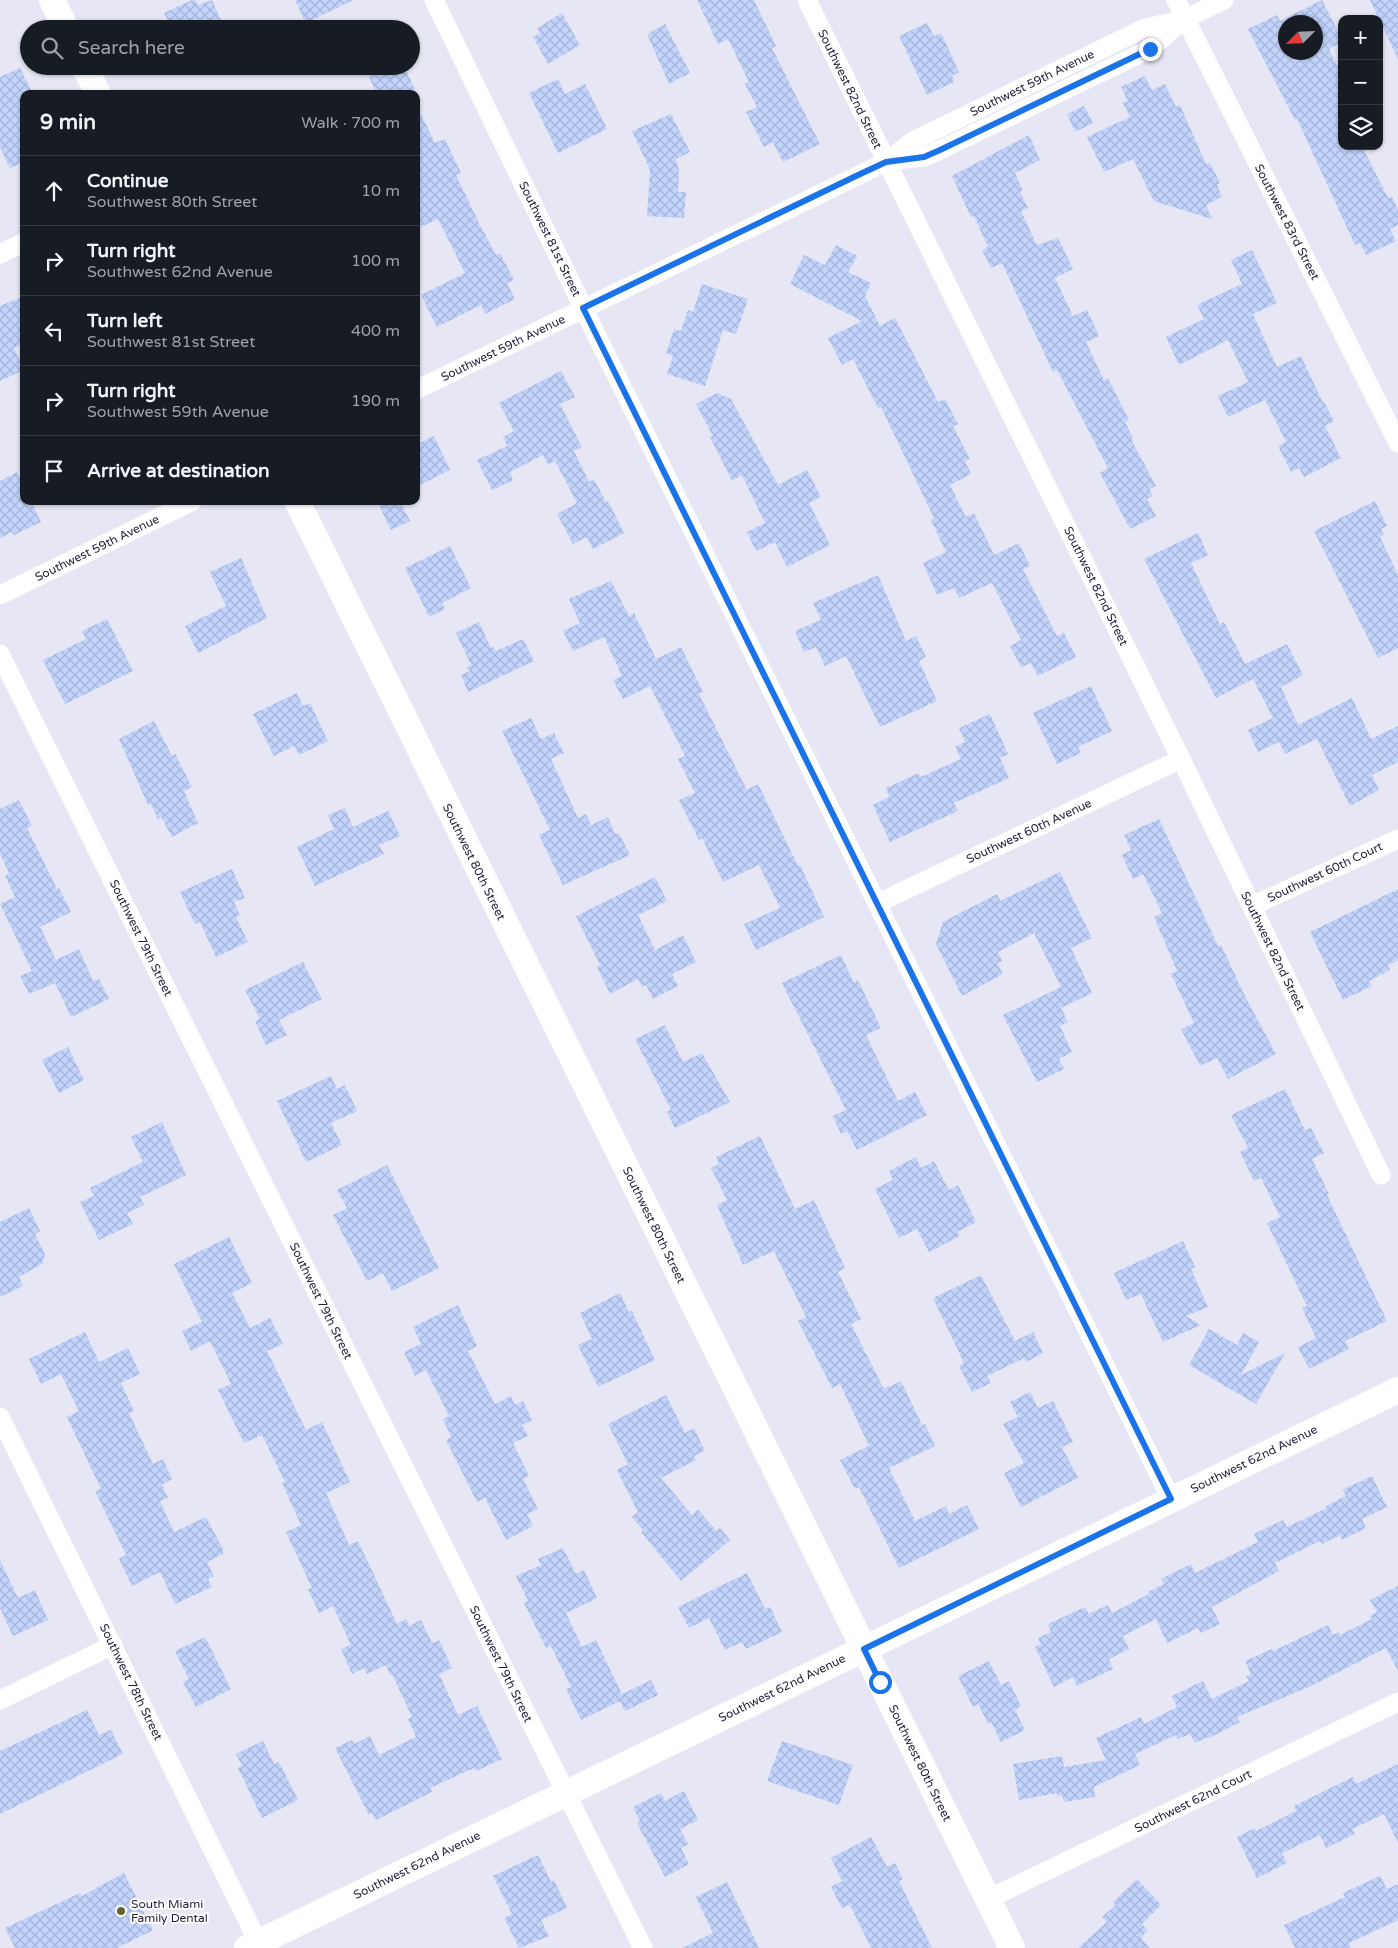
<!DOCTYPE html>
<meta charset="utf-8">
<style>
body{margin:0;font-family:"Varela Round",sans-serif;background:#242831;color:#f1f3f6}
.controls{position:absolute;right:15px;top:15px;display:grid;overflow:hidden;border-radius:10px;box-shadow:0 1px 4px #0004}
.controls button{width:45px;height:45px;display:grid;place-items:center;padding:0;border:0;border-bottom:1px solid #363941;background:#171b24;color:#f1f3f6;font:25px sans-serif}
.compass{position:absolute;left:1278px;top:15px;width:45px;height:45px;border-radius:50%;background:#171b24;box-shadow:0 1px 4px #0004;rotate:246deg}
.stop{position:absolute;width:15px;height:15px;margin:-11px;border:4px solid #1a73e8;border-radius:50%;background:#fff}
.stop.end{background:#1a73e8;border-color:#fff;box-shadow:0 1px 5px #0008}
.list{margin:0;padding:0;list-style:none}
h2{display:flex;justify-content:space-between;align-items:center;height:65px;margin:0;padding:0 20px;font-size:21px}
h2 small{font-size:16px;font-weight:400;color:#9ea1a6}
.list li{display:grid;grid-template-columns:32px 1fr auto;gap:15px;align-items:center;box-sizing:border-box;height:70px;padding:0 20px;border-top:1px solid #363941}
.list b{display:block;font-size:19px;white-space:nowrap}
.list p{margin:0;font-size:16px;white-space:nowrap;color:#9ea1a6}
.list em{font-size:16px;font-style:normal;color:#9ea1a6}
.icon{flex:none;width:28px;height:28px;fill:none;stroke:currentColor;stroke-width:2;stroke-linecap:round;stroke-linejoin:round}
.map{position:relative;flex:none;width:1398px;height:1948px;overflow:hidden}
.search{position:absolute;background:#171b24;box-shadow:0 1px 4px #0004;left:20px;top:20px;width:400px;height:55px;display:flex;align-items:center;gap:12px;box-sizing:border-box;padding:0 18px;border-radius:28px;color:#9ea1a6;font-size:19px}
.panel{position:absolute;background:#171b24;box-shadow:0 1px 4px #0004;left:20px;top:90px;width:400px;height:415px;border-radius:10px}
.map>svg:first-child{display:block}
.building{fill:url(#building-cross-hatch);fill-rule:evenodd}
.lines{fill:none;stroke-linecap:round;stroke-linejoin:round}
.street{stroke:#fff;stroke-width:19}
.secondary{stroke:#fff;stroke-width:26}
.route{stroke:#1a73e8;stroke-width:6}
.poi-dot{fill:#63622f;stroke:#fff;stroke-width:2}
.labels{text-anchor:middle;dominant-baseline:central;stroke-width:4;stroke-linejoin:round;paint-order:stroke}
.street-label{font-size:12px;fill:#221e3a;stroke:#fff}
.poi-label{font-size:12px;fill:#221e3a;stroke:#fff;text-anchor:start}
</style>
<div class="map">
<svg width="1398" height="1948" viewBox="0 0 1398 1948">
<defs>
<pattern id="building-cross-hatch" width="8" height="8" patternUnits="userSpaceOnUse" patternTransform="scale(1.25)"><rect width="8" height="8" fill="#c2d3fc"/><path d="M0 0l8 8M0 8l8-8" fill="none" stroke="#a6b5d9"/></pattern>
</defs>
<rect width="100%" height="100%" fill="#e6e6f4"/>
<g class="building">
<polygon points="192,0 195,0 198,5 212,0 225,29 172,29 164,13"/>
<polygon points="295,0 353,0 306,23"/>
<polygon points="697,0 754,0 776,46 772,48 820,144 783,162 773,142 764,147 746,112 757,107 745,84 749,82 728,39 718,44"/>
<path d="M1322,0l20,39v3l-13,7 13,26v71h20l26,52 4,-1 6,13v15l-8,4 6,12 -30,14 -6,-12 -5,2 -58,-126 -2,1 -47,-91 29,-14 3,6zM1286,22h30v30h-30z"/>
<polygon points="1370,0 1398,0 1398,59 1379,19"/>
<polygon points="562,13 580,45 548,64 533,37 540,33 537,28"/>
<polygon points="927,23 934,36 941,33 959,72 952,76 954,82 927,95 899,36"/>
<polygon points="665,24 690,73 669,84 647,34"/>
<polygon points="364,66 404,66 417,94 377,94"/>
<polygon points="20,68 33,94 24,94 24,162 10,168 0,147 0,77"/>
<polygon points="1145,76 1152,90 1165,84 1176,107 1180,105 1206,164 1210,163 1220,183 1217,185 1222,197 1206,205 1212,219 1154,201 1133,159 1104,172 1087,137 1130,117 1123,103 1128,101 1121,87"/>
<polygon points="558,79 565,94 585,84 607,129 558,153 529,93"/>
<polygon points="416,104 435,143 445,139 461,173 456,175 480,225 496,255 500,253 514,280 507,283 515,299 485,314 481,305 437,327 421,295 465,273 438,219 416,229"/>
<polygon points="1084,106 1093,123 1075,132 1067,114"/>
<polygon points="671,114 690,152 676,159 679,170 678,192 686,192 684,218 647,216 650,170 632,131"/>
<polygon points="1029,135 1040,160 1015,173 1023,190 1020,192 1028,208 1021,211 1037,245 1058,238 1073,269 1055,278 1073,316 1087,310 1099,336 1086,342 1104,380 1108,378 1129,420 1125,422 1133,438 1131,439 1156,486 1149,489 1153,496 1147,499 1156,516 1130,529 1100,473 1108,468 1057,370 1053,372 1002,263 991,268 982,250 988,247 974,216 971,217 952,176"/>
<polygon points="836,245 857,256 848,272 871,283 865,296 880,326 895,318 938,402 945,399 958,424 953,426 970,459 965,461 971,474 950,485 966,517 974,513 994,555 1019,543 1030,566 1023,569 1057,636 1064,633 1076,657 1038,676 1031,663 1021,667 1010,646 1021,640 992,583 959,598 954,588 937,595 923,563 946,552 931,520 934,518 881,407 878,408 853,359 842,365 828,338 862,321 790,284 804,255 825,265"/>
<polygon points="1252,250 1277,303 1253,314 1277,367 1301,356 1323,403 1324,402 1334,421 1325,426 1341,458 1304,477 1299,468 1291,472 1278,446 1286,442 1265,400 1228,417 1218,396 1248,382 1228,340 1179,365 1166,337 1204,319 1197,305 1242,284 1231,260"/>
<polygon points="702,284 748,299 736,334 723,330 705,386 667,374 673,356 666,353 674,329 681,331 688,310 693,312"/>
<polygon points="24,296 24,343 14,348 24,370 0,381 0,306"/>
<polygon points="561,371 575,397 560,404 582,447 574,451 589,482 594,479 606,502 608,501 624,533 593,549 587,537 573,544 557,514 577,503 555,461 548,465 543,455 510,472 513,480 492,490 477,460 507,446 503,437 514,431 499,403"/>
<polygon points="717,393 731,399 778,485 807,470 821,497 809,503 830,545 787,567 775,542 756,551 747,532 765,523 742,475 732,481 710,437 713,436 696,404"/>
<polygon points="434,436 450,470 416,487 416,445"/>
<polygon points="17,472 24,486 24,501 31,501 41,522 14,535 12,532 0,538 0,481"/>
<polygon points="377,501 400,501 410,521 391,530"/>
<polygon points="1375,501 1387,526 1381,529 1384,535 1380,537 1398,575 1398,648 1378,658 1314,531"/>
<polygon points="1198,533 1208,555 1191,563 1220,624 1224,622 1245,664 1287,644 1303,675 1281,687 1298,725 1352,698 1371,739 1398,726 1398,762 1372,775 1379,790 1350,806 1317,739 1285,754 1279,742 1258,752 1248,730 1273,718 1253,679 1216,698 1144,559"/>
<polygon points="450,546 471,588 442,603 445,609 429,617 405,568"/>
<polygon points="241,558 267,618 198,653 185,626 226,606 210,572"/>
<polygon points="878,575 906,641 916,636 926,657 919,661 937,701 880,727 846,656 825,666 816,647 804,652 795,631 821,620 813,603"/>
<polygon points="611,581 629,616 634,613 656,659 681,647 703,692 699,694 747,790 758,784 798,866 800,865 824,917 756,950 744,924 780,908 759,865 723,882 702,838 699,840 679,800 695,793 678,759 685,756 650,686 623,699 613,680 622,676 604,637 573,651 563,631 580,623 569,599"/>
<polygon points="107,619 133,671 65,704 43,660 86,639 82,631"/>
<polygon points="479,622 491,648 494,647 496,651 523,639 534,661 468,692 461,675 470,671 467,667 471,665 456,633"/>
<polygon points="1091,686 1112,731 1078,747 1081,753 1057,764 1033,713"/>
<polygon points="297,693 303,706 310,703 328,741 299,755 294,746 274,756 253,714"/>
<polygon points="990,714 1008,754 1000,758 1009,778 954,803 958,811 890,842 873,805 889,797 886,788 919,773 921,777 961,759 955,747 965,742 959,728"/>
<polygon points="531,718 541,739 554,733 564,753 551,759 578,818 586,814 591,825 608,817 615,834 619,833 630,855 563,885 539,835 550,830 502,731"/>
<polygon points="154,721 172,756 175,754 192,787 184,791 198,823 172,837 161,817 158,819 151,804 148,805 119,739"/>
<polygon points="19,800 32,826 27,828 57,889 59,888 71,912 40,927 56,960 79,949 93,981 99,979 109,999 71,1017 55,983 29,994 20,976 32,971 0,904 15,897 5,876 9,873 0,854 0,809"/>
<polygon points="345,808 353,827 388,811 400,836 379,845 384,854 315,886 297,847 334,829 328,815"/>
<polygon points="1159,819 1218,946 1221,945 1245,996 1276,1054 1228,1079 1217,1058 1200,1066 1181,1029 1194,1023 1171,974 1177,971 1154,917 1162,913 1143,874 1133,879 1122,855 1131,850 1124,835"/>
<polygon points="232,869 245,898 234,902 240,915 236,917 248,942 216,957 200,922 195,924 180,892"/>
<polygon points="1060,872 1092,938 1071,948 1092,993 1061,1008 1068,1022 1060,1026 1072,1052 1059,1059 1064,1069 1037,1082 1003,1015 1061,987 1034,933 998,952 1002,961 997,963 1003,974 962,996 936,944 943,922 997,894 1000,901"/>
<polygon points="655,877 667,901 638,915 655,950 683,935 696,962 672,974 678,986 653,999 646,985 642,987 638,979 610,994 597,967 600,965 576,916"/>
<polygon points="1398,889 1398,960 1388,965 1390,970 1369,981 1372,986 1343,1000 1310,932"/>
<polygon points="841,955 854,983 858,980 881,1028 866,1035 898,1101 915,1092 927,1115 857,1150 847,1131 841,1134 833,1116 846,1110 782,983"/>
<polygon points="303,962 322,999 279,1020 287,1035 266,1045 255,1021 260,1019 245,990"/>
<polygon points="665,1025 683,1062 702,1053 730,1102 675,1128 667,1112 671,1110 635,1039"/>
<polygon points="68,1047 84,1080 59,1093 42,1060"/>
<polygon points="331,1076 337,1089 345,1085 357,1111 331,1123 342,1145 306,1162 277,1101"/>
<polygon points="1285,1089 1305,1130 1311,1128 1324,1153 1312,1159 1329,1194 1327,1195 1387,1321 1345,1341 1349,1349 1309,1369 1298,1347 1316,1338 1302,1308 1307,1306 1267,1223 1280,1217 1261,1178 1254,1181 1240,1152 1248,1148 1231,1115"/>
<polygon points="162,1122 186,1175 140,1197 144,1205 127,1213 133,1224 99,1240 80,1202 94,1196 90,1188 143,1162 131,1137"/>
<polygon points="760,1136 795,1209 814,1200 845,1268 838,1272 861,1319 851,1324 884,1389 901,1381 922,1425 925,1424 935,1446 889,1468 915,1521 946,1506 949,1514 967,1505 979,1529 899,1568 859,1487 855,1489 840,1460 869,1446 840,1384 832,1388 798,1321 806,1317 774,1251 743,1265 717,1205 727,1200 711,1168 719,1164 716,1157"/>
<polygon points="916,1157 921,1168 934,1161 949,1190 958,1185 976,1222 957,1232 960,1236 929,1252 917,1229 899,1238 875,1189 893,1180 889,1171"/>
<polygon points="387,1165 439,1268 392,1291 383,1273 367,1281 333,1215 347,1208 337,1190"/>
<polygon points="29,1208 40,1231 35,1234 45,1254 42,1264 19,1277 23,1286 0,1297 0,1222"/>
<polygon points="229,1237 252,1283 232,1293 250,1328 270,1318 283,1344 267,1351 306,1430 322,1422 350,1482 326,1493 349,1545 358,1541 397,1624 406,1619 409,1626 421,1620 432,1643 439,1640 452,1668 439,1674 458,1715 477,1706 502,1759 476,1771 474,1768 430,1788 432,1792 376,1820 372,1813 369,1815 335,1748 352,1740 354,1744 370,1736 379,1755 416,1737 408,1719 412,1717 392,1674 390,1675 386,1665 367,1674 364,1668 352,1674 341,1649 351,1645 333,1606 319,1613 308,1589 312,1588 286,1532 301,1525 282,1483 285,1482 262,1435 244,1443 218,1390 231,1384 210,1341 191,1351 182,1331 202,1322 174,1264"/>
<polygon points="1183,1241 1195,1267 1191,1269 1208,1307 1186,1316 1201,1325 1163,1342 1141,1294 1126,1300 1114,1273"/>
<polygon points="981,1275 1015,1341 1033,1332 1043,1353 1026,1362 1024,1358 987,1376 991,1383 972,1392 959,1366 964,1363 933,1298"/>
<polygon points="620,1293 629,1312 632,1311 655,1360 598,1387 578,1345 592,1339 580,1313"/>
<polygon points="458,1305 477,1346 468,1351 495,1404 511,1396 515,1405 523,1401 532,1420 522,1425 528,1436 513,1443 529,1476 523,1479 538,1509 527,1514 533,1526 506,1540 485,1498 477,1502 446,1440 451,1437 443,1419 449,1416 426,1370 415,1376 404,1352 421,1344 413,1327"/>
<polygon points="1209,1329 1237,1345 1243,1333 1259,1342 1241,1375 1285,1353 1256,1404 1189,1365"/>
<polygon points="85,1332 99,1362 128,1348 140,1374 121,1383 134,1411 129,1413 153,1464 163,1459 172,1479 162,1485 168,1498 160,1501 174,1532 206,1517 223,1549 223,1554 207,1562 214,1576 208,1579 212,1587 175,1604 160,1572 132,1586 119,1559 126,1555 95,1491 101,1489 67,1417 79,1411 61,1374 41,1384 29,1359"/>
<polygon points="1030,1392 1038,1408 1053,1401 1073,1442 1062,1447 1078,1478 1021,1507 1004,1473 1024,1463 1003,1424 1018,1417 1010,1402"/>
<polygon points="666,1395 685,1433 694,1428 705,1451 694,1456 696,1460 661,1478 692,1515 698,1509 716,1531 720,1528 730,1540 681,1581 641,1532 643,1530 632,1517 638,1512 617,1470 628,1464 608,1424"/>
<polygon points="1372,1476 1387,1507 1362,1519 1366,1528 1342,1540 1340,1535 1322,1544 1320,1541 1275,1563 1279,1571 1212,1607 1220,1624 1201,1633 1198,1628 1167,1643 1156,1619 1123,1636 1129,1649 1109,1659 1113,1669 1077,1686 1073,1677 1054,1687 1035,1647 1041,1644 1038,1638 1051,1632 1048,1624 1085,1607 1089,1614 1108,1605 1112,1613 1149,1594 1148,1592 1164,1584 1161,1579 1191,1564 1195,1573 1258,1542 1254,1534 1283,1520 1287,1527 1327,1508 1326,1506 1346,1496 1342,1490"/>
<polygon points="563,1548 576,1574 584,1570 597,1598 566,1613 582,1647 596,1640 622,1694 651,1680 658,1695 625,1711 620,1701 581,1720 566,1689 571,1687 551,1646 546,1648 524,1603 528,1601 516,1576 541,1565 538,1559"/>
<polygon points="0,1560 18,1598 35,1590 48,1620 13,1636 0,1608"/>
<polygon points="747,1573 765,1609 770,1607 782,1632 746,1649 742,1642 725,1650 709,1618 689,1628 678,1607"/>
<polygon points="1398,1586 1398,1671 1386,1648 1311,1686 1237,1717 1240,1722 1209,1738 1208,1737 1195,1743 1190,1734 1178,1739 1176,1735 1135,1754 1140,1765 1094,1787 1095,1797 1064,1802 1062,1795 1057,1796 1057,1793 1019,1800 1013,1764 1062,1756 1064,1767 1106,1760 1096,1738 1141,1717 1144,1724 1177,1707 1172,1696 1203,1681 1212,1699 1249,1681 1246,1676 1251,1674 1245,1661 1272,1649 1273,1651 1328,1625 1333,1635 1339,1632 1340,1635 1372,1619 1370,1616 1377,1612 1370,1600"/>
<polygon points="205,1637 231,1689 196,1707 183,1682 189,1679 175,1651"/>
<polygon points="989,1661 1001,1685 1009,1681 1021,1706 1015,1710 1025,1730 1001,1742 991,1722 988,1723 978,1704 973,1707 958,1676"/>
<polygon points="87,1710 99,1735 111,1730 123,1754 0,1814 0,1751"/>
<polygon points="263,1741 274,1764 279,1762 298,1800 262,1818 238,1768 242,1766 236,1754"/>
<polygon points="782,1741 853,1765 839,1805 767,1781"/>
<polygon points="1398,1764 1398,1843 1384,1814 1352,1829 1355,1834 1326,1848 1320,1835 1282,1853 1287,1863 1257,1878 1237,1837 1255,1828 1256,1831 1296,1811 1294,1806 1353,1777 1356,1784"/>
<polygon points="684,1791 698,1820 680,1829 688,1844 681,1848 689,1864 665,1877 637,1823 640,1821 633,1807 661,1793 665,1801"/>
<polygon points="871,1837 887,1867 895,1863 903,1879 899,1881 932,1948 871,1948 850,1905 842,1908 831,1887 842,1881 831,1858"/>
<polygon points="538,1855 551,1882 554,1880 567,1908 541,1920 549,1936 519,1948 504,1918 512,1914 493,1876"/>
<polygon points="124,1873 153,1930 117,1948 15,1948 5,1928 80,1893 82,1896"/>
<polygon points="1380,1876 1387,1889 1398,1884 1398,1920 1349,1943 1351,1948 1295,1948 1284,1925 1345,1897 1343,1893"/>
<polygon points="1137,1879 1161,1905 1142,1924 1148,1930 1141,1938 1150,1948 1078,1948 1107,1922 1102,1917 1116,1905 1113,1902"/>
<polygon points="727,1882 759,1948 682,1948 713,1933 696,1897"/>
</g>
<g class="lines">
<g class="street">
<polyline points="434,0 593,328 1171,1499"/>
<polyline points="807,0 1181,759 1381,1175"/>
<polyline points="1176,0 1398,443"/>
<polyline points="887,161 924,157 940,150 1150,49 1182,21"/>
<polyline points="0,254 24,242"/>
<polyline points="416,390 886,162 913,141 1145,28 1185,19 1224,0"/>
<polyline points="0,595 193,501"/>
<polyline points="0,654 643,1948"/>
<polyline points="878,903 1181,759"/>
<polyline points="1252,906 1398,839"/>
<polyline points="0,1417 261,1948"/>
<polyline points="0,1700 113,1645"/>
<polyline points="988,1899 1398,1702"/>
</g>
<g class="secondary">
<polyline points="52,0 66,29"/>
<polyline points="84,66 98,94"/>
<polyline points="297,501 1012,1948"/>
<polyline points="247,1948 1398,1390"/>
</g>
</g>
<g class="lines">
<polyline class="route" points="880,1682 864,1649 1171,1499 583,308 856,176 886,162 924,157 940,150 1150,49"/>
</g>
<circle class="poi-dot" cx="121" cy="1911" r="5"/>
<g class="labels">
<g class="street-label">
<text transform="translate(1032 83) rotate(-26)">Southwest 59th Avenue</text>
<text transform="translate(850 89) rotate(64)">Southwest 82nd Street</text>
<text transform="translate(1287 222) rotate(63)">Southwest 83rd Street</text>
<text transform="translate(550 239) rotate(64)">Southwest 81st Street</text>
<text transform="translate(503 348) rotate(-26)">Southwest 59th Avenue</text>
<text transform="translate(97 548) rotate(-26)">Southwest 59th Avenue</text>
<text transform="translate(1096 586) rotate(64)">Southwest 82nd Street</text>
<text transform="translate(1029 831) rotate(-25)">Southwest 60th Avenue</text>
<text transform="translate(474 862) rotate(64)">Southwest 80th Street</text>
<text transform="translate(1325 872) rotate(-25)">Southwest 60th Court</text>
<text transform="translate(141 938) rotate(64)">Southwest 79th Street</text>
<text transform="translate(1273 951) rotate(64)">Southwest 82nd Street</text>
<text transform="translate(654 1225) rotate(64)">Southwest 80th Street</text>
<text transform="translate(321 1301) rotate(64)">Southwest 79th Street</text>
<text transform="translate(1254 1459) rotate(-26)">Southwest 62nd Avenue</text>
<text transform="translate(501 1664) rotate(64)">Southwest 79th Street</text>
<text transform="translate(131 1682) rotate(64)">Southwest 78th Street</text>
<text transform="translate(782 1688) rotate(-26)">Southwest 62nd Avenue</text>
<text transform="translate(920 1763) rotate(64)">Southwest 80th Street</text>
<text transform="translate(1193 1801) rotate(-26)">Southwest 62nd Court</text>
<text transform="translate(417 1865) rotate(-26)">Southwest 62nd Avenue</text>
</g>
<g class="poi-label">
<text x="131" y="1904">South Miami<tspan x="131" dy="14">Family Dental</tspan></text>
</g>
</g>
</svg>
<div class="controls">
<button>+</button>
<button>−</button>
<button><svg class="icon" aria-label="layers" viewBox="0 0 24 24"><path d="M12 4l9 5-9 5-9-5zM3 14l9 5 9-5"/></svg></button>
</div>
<svg class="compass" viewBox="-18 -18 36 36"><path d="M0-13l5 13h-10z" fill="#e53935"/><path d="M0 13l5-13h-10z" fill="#9ea1a6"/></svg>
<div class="stop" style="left:880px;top:1682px"></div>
<div class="stop end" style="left:1150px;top:49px"></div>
<div class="search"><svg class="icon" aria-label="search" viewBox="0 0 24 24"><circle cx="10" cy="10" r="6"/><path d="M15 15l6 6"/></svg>Search here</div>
<section class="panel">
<h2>9 min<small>Walk · 700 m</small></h2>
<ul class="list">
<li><svg class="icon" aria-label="ahead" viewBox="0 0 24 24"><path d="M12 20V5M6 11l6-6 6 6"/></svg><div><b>Continue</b><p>Southwest 80th Street</p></div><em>10 m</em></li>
<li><svg class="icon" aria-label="right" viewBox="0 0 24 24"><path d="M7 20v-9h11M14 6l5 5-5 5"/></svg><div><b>Turn right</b><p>Southwest 62nd Avenue</p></div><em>100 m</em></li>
<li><svg class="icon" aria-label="left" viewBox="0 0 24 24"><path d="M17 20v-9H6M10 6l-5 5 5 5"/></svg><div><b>Turn left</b><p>Southwest 81st Street</p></div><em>400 m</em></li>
<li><svg class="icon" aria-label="right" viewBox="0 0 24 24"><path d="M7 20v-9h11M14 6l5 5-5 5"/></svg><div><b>Turn right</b><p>Southwest 59th Avenue</p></div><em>190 m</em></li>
<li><svg class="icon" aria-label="arrive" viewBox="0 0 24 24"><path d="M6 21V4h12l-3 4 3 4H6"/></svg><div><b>Arrive at destination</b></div></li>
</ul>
</section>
</div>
